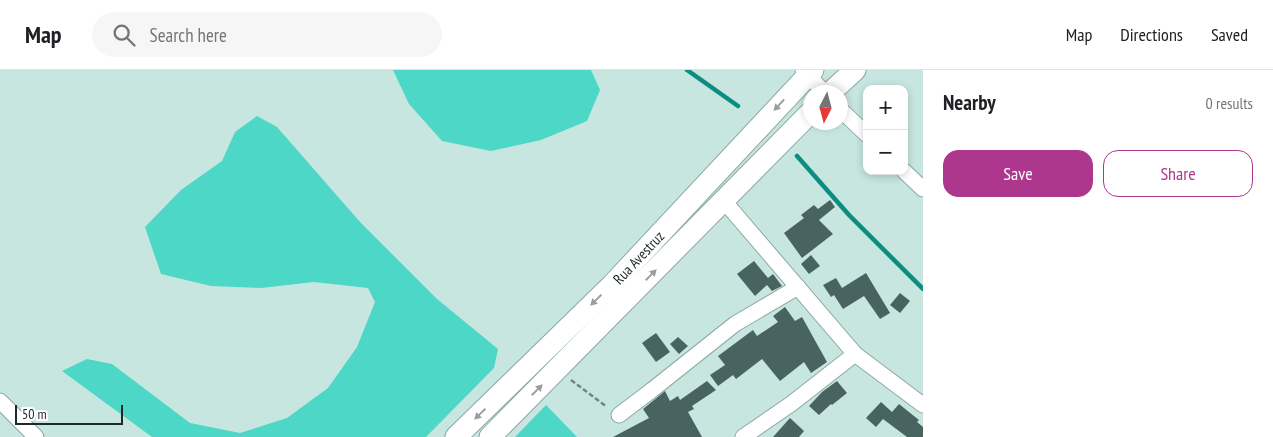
<!DOCTYPE html>
<meta charset="utf-8">
<style>
body{margin:0;font-family:"PT Sans Narrow",sans-serif;background:#f6f6f6;color:#202124}
.controls{position:absolute;right:15px;top:15px;display:grid;overflow:hidden;border-radius:10px;box-shadow:0 2px 8px #0003}
.controls button{width:45px;height:45px;display:grid;place-items:center;padding:0;border:0;border-bottom:1px solid #e0e0e0;background:#fff;color:#202124;font:25px sans-serif}
.compass{position:absolute;left:803px;top:15px;width:45px;height:45px;border-radius:50%;background:#fff;box-shadow:0 2px 8px #0003;rotate:186deg}
.scale{position:absolute;left:15px;bottom:12px;width:108px;box-sizing:border-box;padding-left:5px;border:2px solid #1e2a28;border-top:0;font-size:14px;line-height:18px;white-space:nowrap;color:#1e2a28;-webkit-text-stroke:4px #fff;paint-order:stroke}
.list{margin:0;padding:0;list-style:none}
h2{display:flex;justify-content:space-between;align-items:center;height:65px;margin:0;padding:0 20px;font-size:21px}
h2 small{font-size:16px;font-weight:400;color:#757577}
.actions{display:flex;gap:10px;padding:15px 20px}
.actions a{flex:1;padding:11px 0;border:1px solid #ae378e;border-radius:15px;text-align:center;font-size:18px;color:#ae378e}
.actions .main{background:#ae378e;color:#fff}
.icon{flex:none;width:28px;height:28px;fill:none;stroke:currentColor;stroke-width:2;stroke-linecap:round;stroke-linejoin:round}
.map{position:relative;flex:none;width:923px;height:367px;overflow:hidden}
header{display:flex;align-items:center;gap:30px;box-sizing:border-box;height:70px;padding:0 25px;background:#fff;border-bottom:1px solid #e0e0e0}
header strong{font-size:24px}
nav{display:flex;gap:28px;margin-inline-start:auto;font-size:18px}
.search{width:350px;height:45px;background:#f6f6f6;display:flex;align-items:center;gap:12px;box-sizing:border-box;padding:0 18px;border-radius:28px;color:#757577;font-size:19px}
main{display:flex}
aside{flex:1;background:#fff}
.map>svg:first-child{display:block}
.green{fill:#4dd7c6}
.lines{fill:none;stroke-linecap:round;stroke-linejoin:round}
.stream{stroke:#0c8d81;stroke-width:4.5}
.building{fill:#496460}
.minor-casing{stroke:#8ca9a4;stroke-width:17}
.secondary-casing{stroke:#8ca9a4;stroke-width:23}
.path{stroke:#728783;stroke-width:2.5;stroke-dasharray:5 2.5;stroke-linecap:butt}
.minor{stroke:#fff;stroke-width:15}
.secondary{stroke:#fff;stroke-width:21}
.oneway{fill:#9a9f9e}
.labels{text-anchor:middle;dominant-baseline:central;stroke-width:5;stroke-linejoin:round;paint-order:stroke}
.street-label{font-size:15px;fill:#1e2a28;stroke:#fff}
</style>
<header>
<strong>Map</strong>
<div class="search"><svg class="icon" aria-label="search" viewBox="0 0 24 24"><circle cx="10" cy="10" r="6"/><path d="M15 15l6 6"/></svg>Search here</div>
<nav><a>Map</a><a>Directions</a><a>Saved</a></nav>
</header>
<main>
<div class="map">
<svg width="923" height="367" viewBox="0 0 923 367">
<rect width="100%" height="100%" fill="#c7e6e0"/>
<g class="green">
<polygon points="393,0 591,0 600,20 587,51 541,70 491,81 442,71 409,34"/>
<polygon points="257,46 277,57 360,152 437,229 498,279 494,298 426,367 152,367 62,301 87,289 112,294 190,353 240,363 287,348 328,318 357,277 375,232 368,218 314,212 261,218 211,216 161,204 145,157 181,120 222,91 235,62"/>
<polygon points="546,335 577,367 515,367"/>
</g>
<g class="lines">
<g class="stream">
<polyline points="687,0 738,36"/>
<polyline points="797,86 849,145 923,219"/>
</g>
</g>
<g class="building">
<polygon points="830,130 835,137 819,150 833,164 802,188 784,163 804,148 801,145 814,135 818,139"/>
<polygon points="811,185 820,196 809,204 801,194"/>
<polygon points="754,191 768,208 773,204 782,216 772,221 767,215 755,226 737,204"/>
<polygon points="866,203 890,243 880,249 864,226 843,239 834,225 831,227 823,215 836,208 842,218"/>
<polygon points="900,223 910,231 900,243 890,235"/>
<polygon points="785,237 795,251 802,247 827,292 811,303 804,292 780,311 762,289 736,309 733,305 718,316 710,305 725,295 718,286 753,260 757,266 778,252 773,246"/>
<polygon points="656,263 670,282 656,292 642,273"/>
<polygon points="678,267 688,276 679,284 670,274"/>
<polygon points="707,311 716,320 692,336 694,339 688,342 702,367 613,367 649,348 643,339 665,321 670,331 678,326 680,330"/>
<polygon points="837,311 847,323 832,335 831,334 819,345 809,336 822,322"/>
<polygon points="881,332 892,342 899,334 919,350 917,352 923,357 923,367 907,367 883,349 876,357 866,348"/>
<polygon points="790,348 804,361 799,367 773,367"/>
</g>
<g class="lines">
<defs>
<g id="minor">
<polyline points="803,0 824,22"/>
<polyline points="840,39 867,65"/>
<polyline points="904,101 923,119"/>
<polyline points="724,131 855,284 923,335"/>
<polyline points="0,331 36,367"/>
<polyline points="619,345 652,320 735,254 798,217"/>
<polyline points="743,367 791,334 855,284"/>
</g>
<g id="secondary">
<polyline points="831,22 855,0"/>
<path id="s1" d="M456,367l156,-152 201,-215"/>
<polyline points="490,367 810,43"/>
</g>
</defs>
<use href="#minor" class="minor-casing"/>
<use href="#secondary" class="secondary-casing"/>
<polyline class="path" points="571,310 607,337"/>
<use href="#minor" class="minor"/>
<use href="#secondary" class="secondary"/>
</g>
<defs><path id="oneway-solid" d="M-6-.8H1V-3.2L6.5 0L1 3.2V.8H-6Z" transform="scale(1.25)"/></defs>
<g class="oneway">
<use href="#oneway-solid" transform="translate(779 35) rotate(133)"/>
<use href="#oneway-solid" transform="translate(651 205) rotate(-45)"/>
<use href="#oneway-solid" transform="translate(596 230) rotate(136)"/>
<use href="#oneway-solid" transform="translate(537 320) rotate(-45)"/>
<use href="#oneway-solid" transform="translate(480 344) rotate(136)"/>
</g>
<g class="labels">
<g class="street-label">
<text stroke="none"><textPath href="#s1" startOffset="256">Rua Avestruz</textPath></text>
</g>
</g>
</svg>
<div class="controls">
<button>+</button>
<button>−</button>
</div>
<svg class="compass" viewBox="-18 -18 36 36"><path d="M0-13l5 13h-10z" fill="#e53935"/><path d="M0 13l5-13h-10z" fill="#757577"/></svg>
<div class="scale">50 m</div>
</div>
<aside>
<h2>Nearby<small>0 results</small></h2>
<ul class="list">
</ul>
<div class="actions"><a class="main">Save</a><a>Share</a></div>
</aside>
</main>
